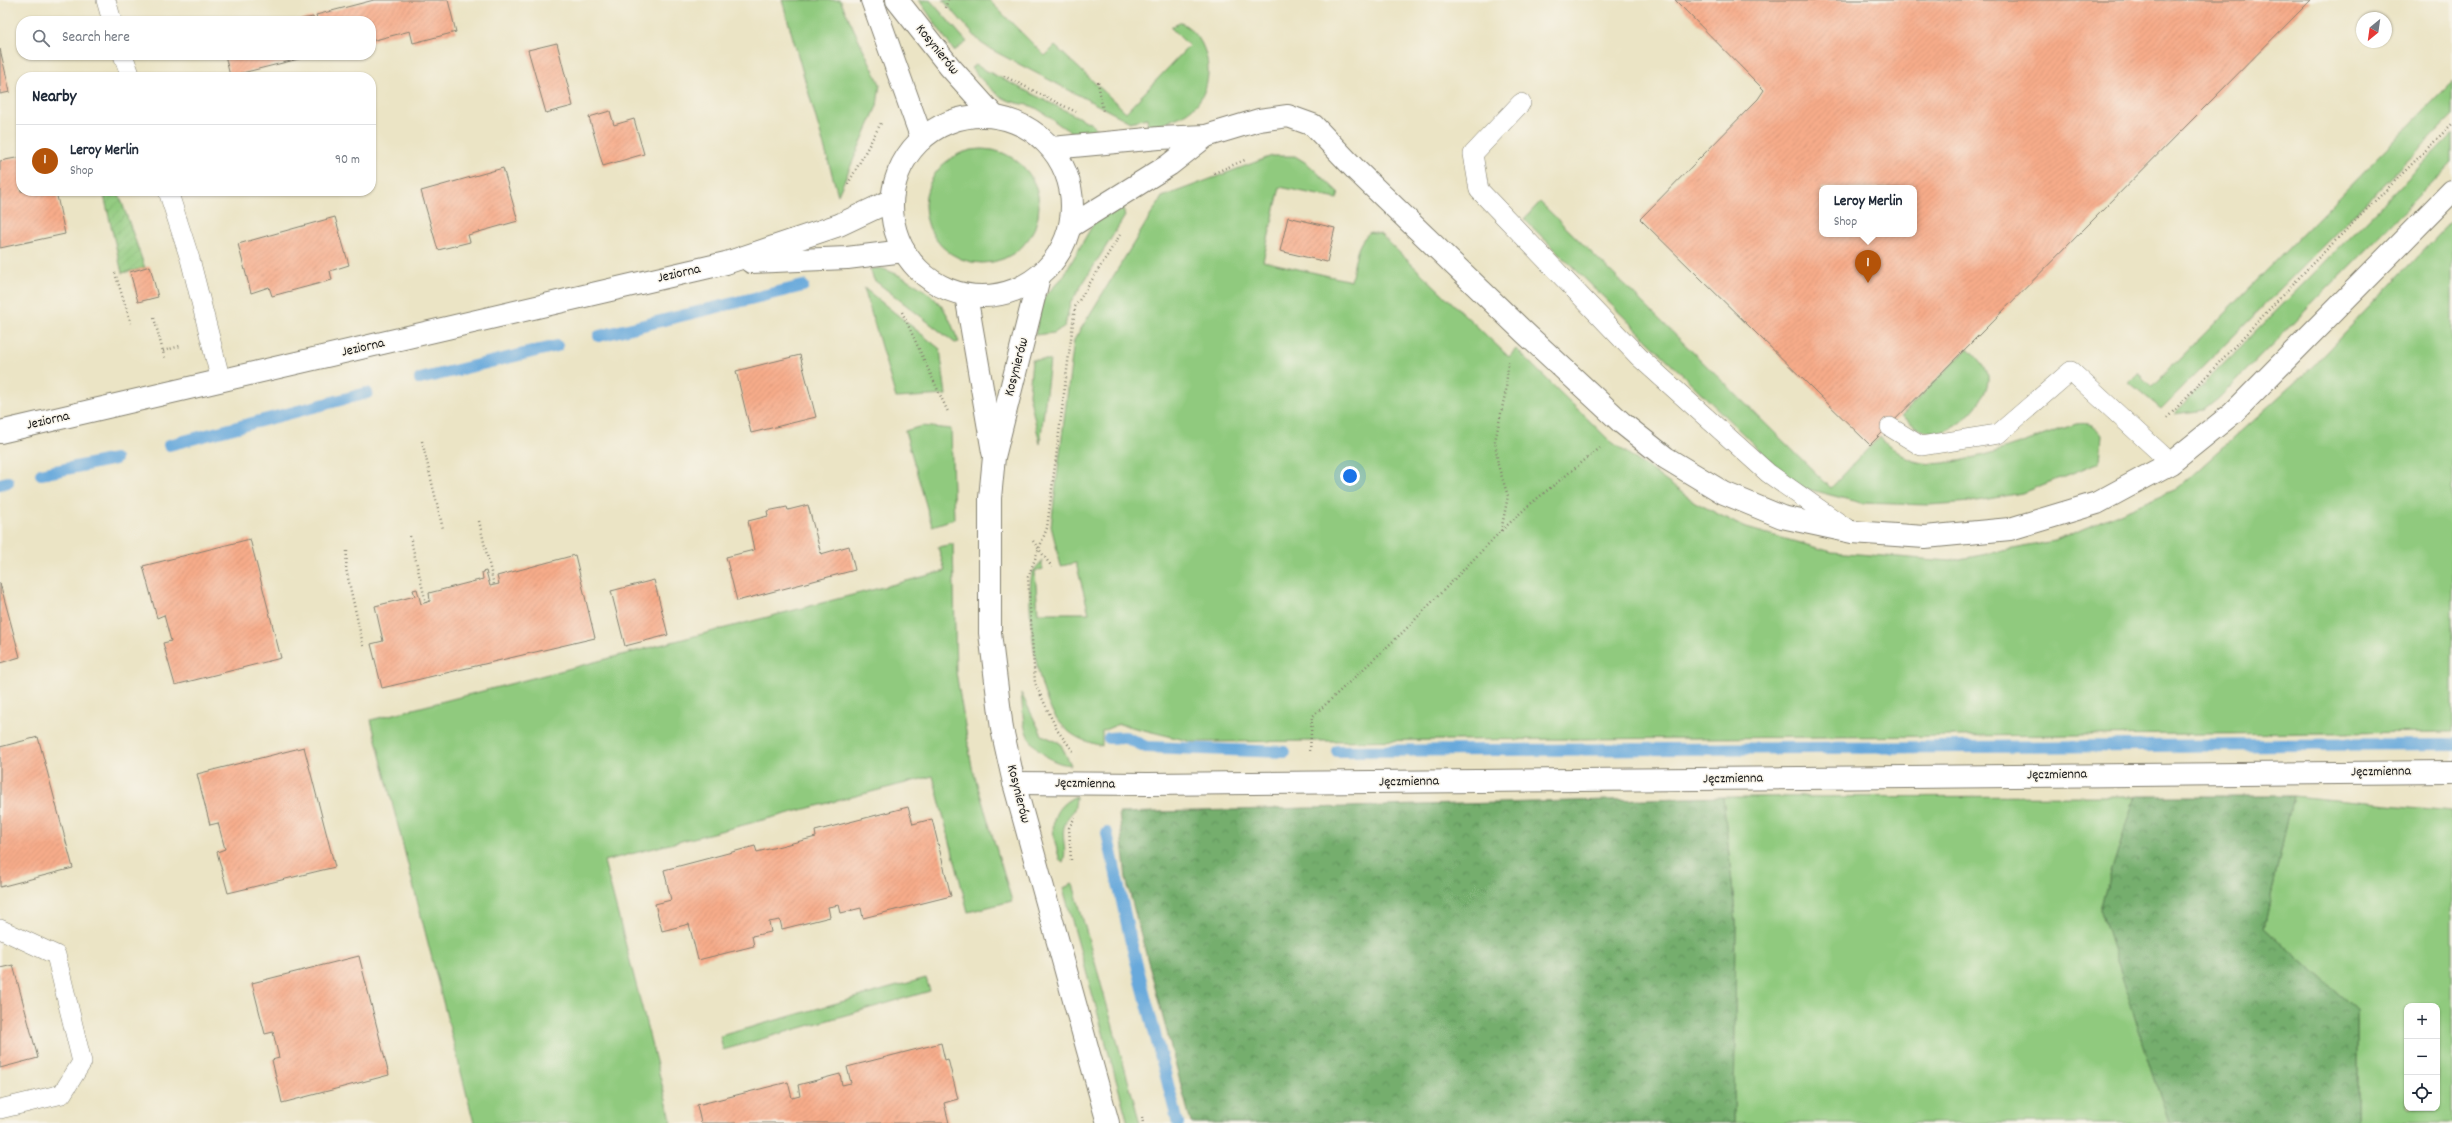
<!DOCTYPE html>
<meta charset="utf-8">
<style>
body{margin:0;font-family:Dekko,sans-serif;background:#f6f6f7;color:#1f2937}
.controls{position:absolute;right:12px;bottom:12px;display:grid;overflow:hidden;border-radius:8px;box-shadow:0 1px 3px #0004}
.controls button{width:36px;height:36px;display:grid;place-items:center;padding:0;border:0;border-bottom:1px solid #e0e1e3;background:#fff;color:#1f2937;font:20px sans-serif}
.compass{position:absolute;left:2356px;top:12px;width:36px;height:36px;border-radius:50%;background:#fff;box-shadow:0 1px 3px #0004;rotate:209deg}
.you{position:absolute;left:1350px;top:476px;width:14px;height:14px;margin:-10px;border:3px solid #fff;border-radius:50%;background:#1a73e8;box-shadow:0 0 0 6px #1a73e833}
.badge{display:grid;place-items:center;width:26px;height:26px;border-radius:50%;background:#b45309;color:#fff;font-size:13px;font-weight:700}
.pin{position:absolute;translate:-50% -33px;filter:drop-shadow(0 1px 2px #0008)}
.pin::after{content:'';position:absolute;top:21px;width:14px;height:12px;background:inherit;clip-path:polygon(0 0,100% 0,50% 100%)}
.popup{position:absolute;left:1819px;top:185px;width:98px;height:52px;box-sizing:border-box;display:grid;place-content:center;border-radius:8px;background:#fff;filter:drop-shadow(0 1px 3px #0005);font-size:13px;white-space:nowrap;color:#747a83}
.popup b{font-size:15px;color:#1f2937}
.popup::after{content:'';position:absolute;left:50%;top:100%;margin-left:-8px;border:8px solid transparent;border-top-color:#fff}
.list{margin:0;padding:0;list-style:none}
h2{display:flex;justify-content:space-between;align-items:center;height:52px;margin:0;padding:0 16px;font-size:17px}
h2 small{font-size:13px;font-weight:400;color:#747a83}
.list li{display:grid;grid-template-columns:26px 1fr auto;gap:12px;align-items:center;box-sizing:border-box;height:72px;padding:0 16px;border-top:1px solid #e0e1e3}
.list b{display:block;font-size:15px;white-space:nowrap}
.list p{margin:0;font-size:13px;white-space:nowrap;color:#747a83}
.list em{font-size:13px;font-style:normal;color:#747a83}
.icon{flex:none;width:22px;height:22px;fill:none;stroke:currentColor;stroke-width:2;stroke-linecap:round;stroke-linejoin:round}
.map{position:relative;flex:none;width:2452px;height:1123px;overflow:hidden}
.search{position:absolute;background:#fff;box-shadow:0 1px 3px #0004;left:16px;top:16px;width:360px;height:44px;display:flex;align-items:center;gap:10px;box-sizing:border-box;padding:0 14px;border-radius:16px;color:#747a83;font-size:15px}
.panel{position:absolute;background:#fff;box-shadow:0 1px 3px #0004;left:16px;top:72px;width:360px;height:124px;border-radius:16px}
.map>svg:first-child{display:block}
.green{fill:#90ca7e;stroke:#56734d;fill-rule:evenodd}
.forest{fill:url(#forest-crowns);stroke:#486544}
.garden{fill:url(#garden-furrows);stroke:#56734d}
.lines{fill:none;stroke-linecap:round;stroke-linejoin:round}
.stream{stroke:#68a9db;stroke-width:12}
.building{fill:url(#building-hatch);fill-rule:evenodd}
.lane-casing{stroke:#848070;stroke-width:20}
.street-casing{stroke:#848070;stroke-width:24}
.secondary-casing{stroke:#848070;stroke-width:24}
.path{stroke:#848070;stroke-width:2.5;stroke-dasharray:1 3;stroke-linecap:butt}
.lane{stroke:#fff;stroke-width:19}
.street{stroke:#fff;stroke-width:22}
.secondary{stroke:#fff;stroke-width:22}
.labels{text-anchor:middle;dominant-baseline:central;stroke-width:3;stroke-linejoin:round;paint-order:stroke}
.street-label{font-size:14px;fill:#1c1c1c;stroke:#f7f3e8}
</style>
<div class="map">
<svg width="2452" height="1123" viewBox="0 0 2452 1123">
<defs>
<pattern id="forest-crowns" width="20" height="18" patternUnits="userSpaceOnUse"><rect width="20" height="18" fill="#74ae6d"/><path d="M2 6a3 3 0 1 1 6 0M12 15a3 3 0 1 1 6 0" fill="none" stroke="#5e8d59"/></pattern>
<pattern id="garden-furrows" width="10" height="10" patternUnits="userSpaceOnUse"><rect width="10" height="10" fill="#90ca7e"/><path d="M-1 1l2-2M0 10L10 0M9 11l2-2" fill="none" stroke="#7cad6c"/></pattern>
<pattern id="building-hatch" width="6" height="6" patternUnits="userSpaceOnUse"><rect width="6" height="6" fill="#f7ac8a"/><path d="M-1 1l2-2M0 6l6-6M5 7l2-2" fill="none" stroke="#d39376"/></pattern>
</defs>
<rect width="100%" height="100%" fill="#f7f3e8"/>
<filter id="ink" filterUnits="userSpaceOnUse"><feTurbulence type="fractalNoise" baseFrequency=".025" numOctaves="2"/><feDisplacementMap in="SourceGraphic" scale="8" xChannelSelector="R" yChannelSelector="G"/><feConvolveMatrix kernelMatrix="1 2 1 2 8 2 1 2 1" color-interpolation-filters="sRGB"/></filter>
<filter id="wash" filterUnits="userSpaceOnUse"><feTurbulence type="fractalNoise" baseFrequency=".012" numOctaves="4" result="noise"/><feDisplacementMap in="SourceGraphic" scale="16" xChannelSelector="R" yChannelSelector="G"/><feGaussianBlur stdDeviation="0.9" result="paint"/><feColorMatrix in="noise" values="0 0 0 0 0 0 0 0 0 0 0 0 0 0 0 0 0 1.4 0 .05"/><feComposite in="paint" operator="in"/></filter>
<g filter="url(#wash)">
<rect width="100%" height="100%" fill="#ebe4c5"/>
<g class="green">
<polygon points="782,0 840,0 880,84 877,106 838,195"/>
<polygon points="919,0 930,0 967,42 954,51"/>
<path d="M943,0h46l56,56 10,-10 71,66 63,-66 -18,-18 8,-6c32,13 39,63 14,86 -12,11 -29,14 -45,19l-1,-9 -17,4 -138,-72 -11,-7z"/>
<path d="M975,65l115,58 12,10c-34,8 -41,-11 -68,-26 -7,-3 -16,-3 -24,-6 -16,-6 -28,-21 -39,-33z"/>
<polygon points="2452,82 2452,116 2161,409 2129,382 2138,373 2152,387"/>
<polygon points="2452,134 2452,162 2425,190 2219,398 2204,410 2174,414"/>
<circle cx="982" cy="206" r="57"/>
<path d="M1272,156h23l13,8 31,29 -2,6 -57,-12 -17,74 88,20c4,-18 4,-37 19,-49l10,2 129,123 7,-8 93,91 86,62 48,25 89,25 118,9 105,-20 123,-53 134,-121 140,-147v512l-1259,10 -74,-18 -17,7v15c-22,-6 -33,-10 -47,-30 -19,-26 -30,-112 -23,-143 2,-4 7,-8 10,-12v8l-7,2 3,42h51l-13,-50 -15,3 -10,-40 23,-186 88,-143z"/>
<polygon points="1121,199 1125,216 1070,304 1065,326 1054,333 1035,335 1043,298 1063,277 1100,212"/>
<path d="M1540,202l291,286 48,-51c11,9 22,19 35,24 36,13 125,-25 162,-37 13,-2 18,1 26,11l-2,27 -78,31 -51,9 -42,3 -68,-2 -65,-17 -272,-267z"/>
<path d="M880,268c21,6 53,24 65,43 6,9 9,21 14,31l-4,1 -81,-63 -4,-11z"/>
<polygon points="864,288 940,349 946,395 896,398"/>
<path d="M1968,348c6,7 16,16 19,24 8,21 -28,59 -47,60 -16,2 -27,-7 -39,-16z"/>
<polygon points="1032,360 1050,360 1040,444 1029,394"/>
<polygon points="922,426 951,429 954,519 932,526 905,431"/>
<polygon points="953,544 956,672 972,767 1012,901 968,912 933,776 604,861 672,1123 474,1123 371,720 945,571 938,547"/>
<path d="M1021,693l21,42 18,8 11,22c-19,-1 -35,-14 -44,-31 -5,-11 -4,-29 -6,-41z"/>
<path d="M1076,796c-1,21 -6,14 -11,28 -5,12 3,26 -2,38l-3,-1c-7,-26 -16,-50 16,-65z"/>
<polygon points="2135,796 2100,908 2169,1123 1734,1123 1736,922 1723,797"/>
<path d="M2293,796l159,15v312h-95v-113l-93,-82zM2407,1006h30v102h-30z"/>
<polygon points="1073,884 1140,1123 1128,1123 1063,888"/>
<polygon points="926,978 930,991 723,1050 720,1036"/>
</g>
<g class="forest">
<polygon points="2135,796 2293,796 2264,928 2357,1010 2357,1123 2169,1123 2100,908"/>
<polygon points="1723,797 1736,922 1734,1123 1191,1123 1126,879 1119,813"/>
</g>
<polygon class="garden" points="103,191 118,191 145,268 122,273"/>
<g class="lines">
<g class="stream">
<polyline points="599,336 803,286"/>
<polyline points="420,379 557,346"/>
<polyline points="169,445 367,393"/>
<polyline points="41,474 115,459"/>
<polyline points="0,484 8,482"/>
<polyline points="1109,738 1125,737 1146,747 1285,752"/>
<polyline points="1337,751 2452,744"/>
<polyline points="1107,833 1130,938 1178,1123"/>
</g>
</g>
<g id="blocks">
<g class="building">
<polygon points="374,0 448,0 456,32 413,43 410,31 371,41 371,21 318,21 316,15"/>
<path d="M1675,0h636l-441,445 -230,-226 118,-120 6,-9zM1822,188h92v46h-92z"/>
<polygon points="313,17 314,21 297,21 297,20"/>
<polygon points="557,43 573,106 546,113 528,50"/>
<polygon points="0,49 10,92 0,94"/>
<polygon points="225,55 311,55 311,56 230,76"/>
<polygon points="610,111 614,125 634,119 644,154 603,166 589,117"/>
<polygon points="21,157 21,191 56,191 65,234 0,248 0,161"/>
<polygon points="503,168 518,221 468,235 470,242 438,250 421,191"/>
<polygon points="335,217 349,265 330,271 332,280 272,296 269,287 251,293 238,244"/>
<polygon points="1288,217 1335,228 1327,262 1280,251"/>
<polygon points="150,266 158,297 138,302 130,272"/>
<polygon points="800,355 816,417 751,433 736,371"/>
<polygon points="808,505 821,554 849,546 855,570 737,601 726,557 754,550 748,521 768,516 767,511 787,507 788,510"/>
<polygon points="250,539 281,658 175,685 163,643 171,641 164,615 157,618 143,566"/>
<polygon points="575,555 595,638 382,688 371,644 383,641 375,606 415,596 413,590 417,589 421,604 430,601 429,593 483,579 482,572 486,571 490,586 499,584 497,576"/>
<polygon points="654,580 668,635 625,646 611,591"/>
<polygon points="0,583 20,657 0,663"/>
<polygon points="38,737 73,868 0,887 0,747"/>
<polygon points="304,747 335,867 228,893 217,852 225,849 218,823 210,825 197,774"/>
<polygon points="908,807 913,824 932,819 951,896 863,918 861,908 841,913 839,905 828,907 830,917 782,929 780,920 769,922 771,932 752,936 754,946 698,960 689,924 662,931 655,904 671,900 664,870 755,846 757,852 816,837 815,831"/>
<polygon points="359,956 389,1075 282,1103 272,1060 279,1058 273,1032 265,1034 252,983"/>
<polygon points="13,965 38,1058 0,1068 0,968"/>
<polygon points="941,1043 945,1060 948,1059 958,1099 944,1103 949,1123 701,1123 697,1105 788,1082 792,1098 800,1096 798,1085 840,1074 842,1085 851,1083 847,1067"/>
</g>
</g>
</g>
<g filter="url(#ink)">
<use href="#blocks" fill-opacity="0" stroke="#848070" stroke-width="1"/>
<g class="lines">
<defs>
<g id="lane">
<polyline points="106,0 112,21"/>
<polyline points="123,55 131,77"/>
<polyline points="1521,103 1473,154 1479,190 1639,357 1768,473 1849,530"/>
<polyline points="168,191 190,259 221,381"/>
<polyline points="1890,427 1921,446 1998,434 2071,371 2171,463"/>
<polyline points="0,929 56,955 82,1062 62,1094 0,1109"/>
</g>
<g id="street">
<polyline points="1052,148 1159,138 1206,136 1259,120 1288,116 1313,125 1356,170 1525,333 1622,423 1666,458 1724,493 1782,517 1852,532 1925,537 2010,529 2097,503 2171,463 2233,413 2452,191"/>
<polyline points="1071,226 1169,165 1206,136"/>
<polyline points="751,262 847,258 904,251"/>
<polyline points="0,432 726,263 839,225 892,200"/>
<polyline points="1014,783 1148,784 2452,772"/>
</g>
<g id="secondary">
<polyline points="872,0 922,139"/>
<polyline points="897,0 950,67 994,116"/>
<circle cx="982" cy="206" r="90"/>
<polyline points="1039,277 994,457 990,498 990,633 1002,729 1014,783 1108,1123"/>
<polyline points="966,295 993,452"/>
</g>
</defs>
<use href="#lane" class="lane-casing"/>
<use href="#street" class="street-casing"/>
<use href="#secondary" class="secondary-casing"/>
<g class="path">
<polyline points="945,8 948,0"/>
<polyline points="1004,76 1076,112"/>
<polyline points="1098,82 1103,111"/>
<polyline points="1214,173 1245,160"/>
<polyline points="848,184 881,123"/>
<polyline points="115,273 131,323"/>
<polyline points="902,312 948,412"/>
<polyline points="154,318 165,359"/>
<polyline points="163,351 180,346"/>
<polyline points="2167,418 2309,267 2452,124"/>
<polyline points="422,441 443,529"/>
<polyline points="479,521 494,585"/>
<polyline points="1501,531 1508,496 1498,465 1495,441 1506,390 1508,362"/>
<polyline points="410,536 426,603"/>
<polyline points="1033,541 1052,567"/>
<polyline points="347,551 346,569 364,649"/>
<polyline points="1073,751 1057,730 1035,683 1028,577 1047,528 1075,307 1120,235"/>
<polyline points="1310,751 1312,717 1404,631 1501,531 1529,505 1600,448"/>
<polyline points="1071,860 1069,828 1075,817"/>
<polyline points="1142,1117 1143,1123"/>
</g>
<use href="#lane" class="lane"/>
<use href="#street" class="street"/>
<use href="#secondary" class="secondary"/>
</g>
</g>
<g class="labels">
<g class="street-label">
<text transform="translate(937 50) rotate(51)">Kosynierów</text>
<text transform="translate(679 274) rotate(-13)">Jeziorna</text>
<text transform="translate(363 348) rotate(-13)">Jeziorna</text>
<text transform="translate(1017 367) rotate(-75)">Kosynierów</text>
<text transform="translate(48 421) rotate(-13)">Jeziorna</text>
<text transform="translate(2381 772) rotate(-1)">Jęczmienna</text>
<text transform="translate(2057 775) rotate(-1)">Jęczmienna</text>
<text transform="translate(1733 779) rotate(-1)">Jęczmienna</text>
<text transform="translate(1409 782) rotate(-1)">Jęczmienna</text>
<text transform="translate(1085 784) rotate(1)">Jęczmienna</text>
<text transform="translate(1018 794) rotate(76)">Kosynierów</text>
</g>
</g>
</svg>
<div class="controls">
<button>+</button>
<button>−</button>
<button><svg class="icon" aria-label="locate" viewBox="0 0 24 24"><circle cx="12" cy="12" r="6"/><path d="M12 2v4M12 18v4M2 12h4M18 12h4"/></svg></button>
</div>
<svg class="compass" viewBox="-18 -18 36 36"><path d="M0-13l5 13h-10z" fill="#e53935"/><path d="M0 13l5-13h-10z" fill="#747a83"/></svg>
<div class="you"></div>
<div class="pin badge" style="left:1868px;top:283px">1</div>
<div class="popup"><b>Leroy Merlin</b>Shop</div>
<div class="search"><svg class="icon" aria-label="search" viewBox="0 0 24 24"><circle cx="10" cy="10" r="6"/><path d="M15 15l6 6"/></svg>Search here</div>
<section class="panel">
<h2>Nearby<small></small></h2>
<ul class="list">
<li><span class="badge">1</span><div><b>Leroy Merlin</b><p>Shop</p></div><em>90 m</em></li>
</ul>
</section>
</div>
